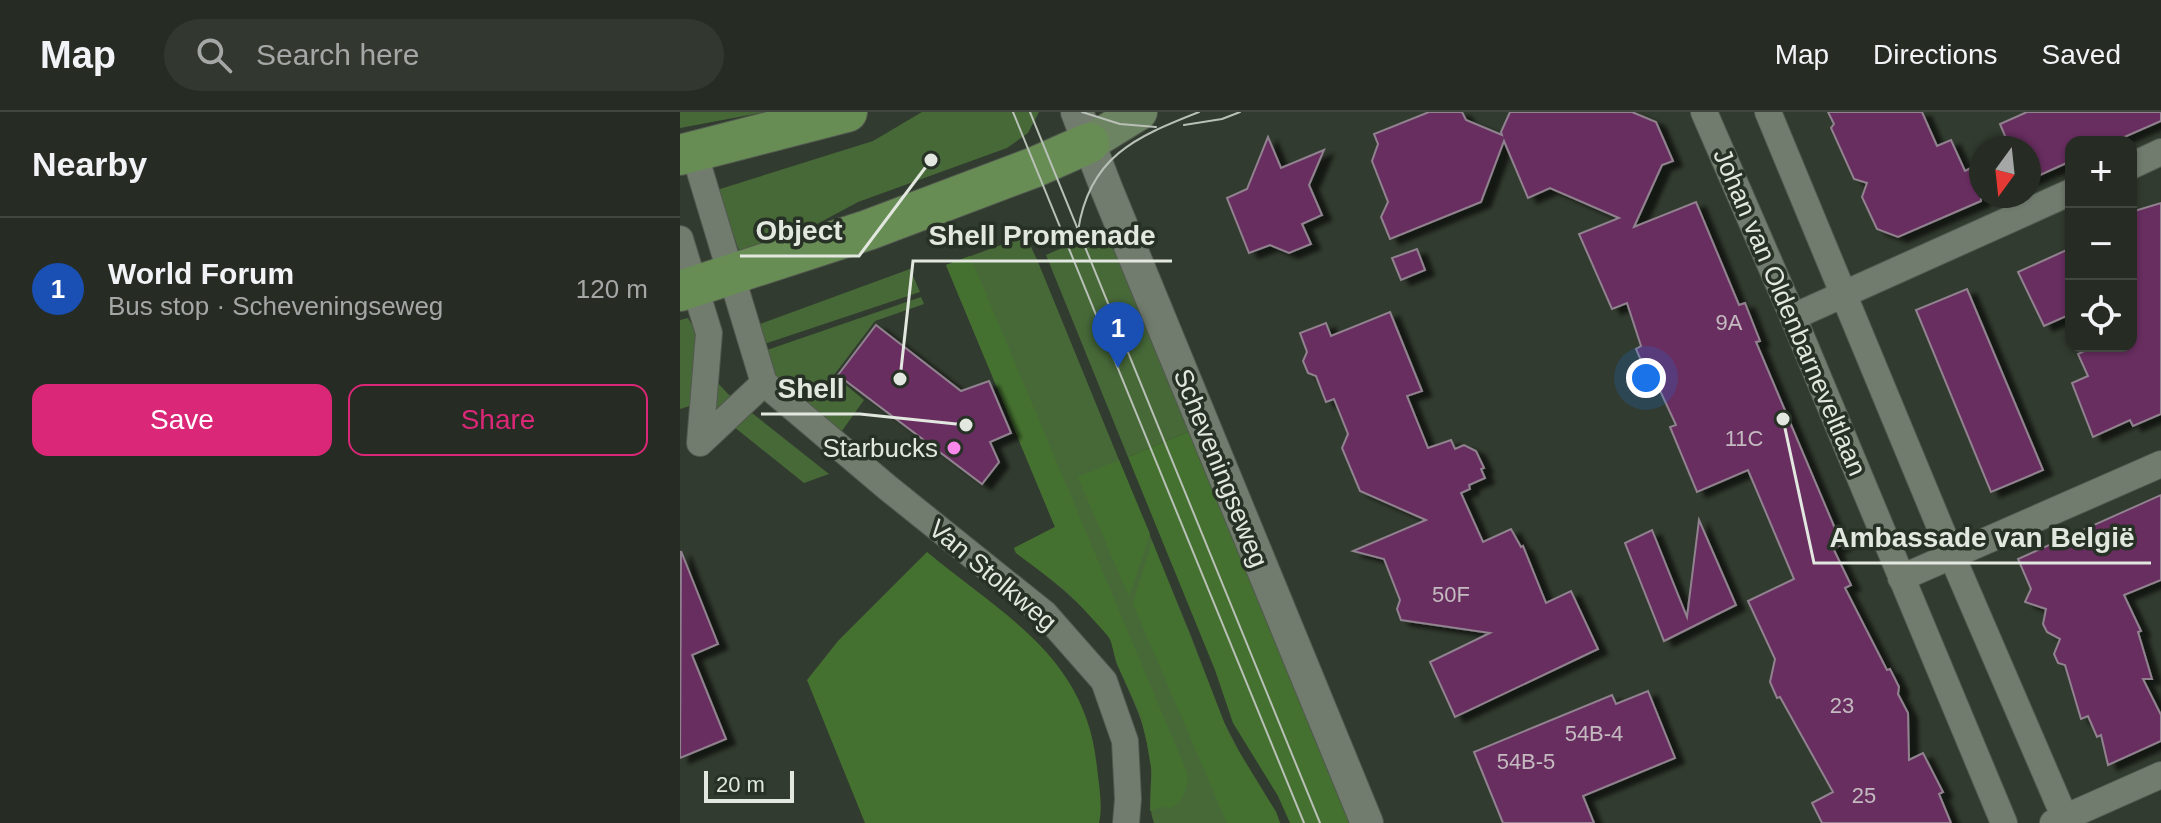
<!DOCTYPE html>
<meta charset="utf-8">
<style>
body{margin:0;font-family:Helvetica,sans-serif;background:#323830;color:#f1f3f6}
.controls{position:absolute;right:24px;top:24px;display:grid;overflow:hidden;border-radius:16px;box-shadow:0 2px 6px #0004}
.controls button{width:72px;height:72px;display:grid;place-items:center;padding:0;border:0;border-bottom:2px solid #424841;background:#262c23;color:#f1f3f6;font:40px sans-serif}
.compass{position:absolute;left:1289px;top:24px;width:72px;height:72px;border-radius:50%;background:#262c23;box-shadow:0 2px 6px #0004;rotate:195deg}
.scale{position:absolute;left:24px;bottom:20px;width:90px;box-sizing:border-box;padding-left:8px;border:4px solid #e2e8e0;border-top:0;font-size:22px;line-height:28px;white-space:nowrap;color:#e2e8e0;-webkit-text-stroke:6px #283125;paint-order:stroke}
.you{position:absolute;left:966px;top:266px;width:28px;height:28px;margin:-20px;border:6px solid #fff;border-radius:50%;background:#1a73e8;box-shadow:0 0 0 12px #1a73e833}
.badge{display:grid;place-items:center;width:52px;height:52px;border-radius:50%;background:#db2777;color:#fff;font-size:26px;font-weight:700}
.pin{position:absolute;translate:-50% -66px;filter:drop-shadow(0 2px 4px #0008)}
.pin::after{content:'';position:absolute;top:42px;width:28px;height:24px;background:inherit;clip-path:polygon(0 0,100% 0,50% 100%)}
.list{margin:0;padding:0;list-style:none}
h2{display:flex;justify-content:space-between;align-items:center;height:104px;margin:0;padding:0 32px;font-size:34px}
h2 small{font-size:26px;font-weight:400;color:#a4a7a6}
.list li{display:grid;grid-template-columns:52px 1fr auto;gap:24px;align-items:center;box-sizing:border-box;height:144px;padding:0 32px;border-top:2px solid #424841}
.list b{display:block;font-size:30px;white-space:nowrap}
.list p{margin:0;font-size:26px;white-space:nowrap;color:#a4a7a6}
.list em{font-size:26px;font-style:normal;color:#a4a7a6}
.actions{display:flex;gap:16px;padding:24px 32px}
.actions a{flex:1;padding:18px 0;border:2px solid #db2777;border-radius:16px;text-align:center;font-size:28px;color:#db2777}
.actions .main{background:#db2777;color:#fff}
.icon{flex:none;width:44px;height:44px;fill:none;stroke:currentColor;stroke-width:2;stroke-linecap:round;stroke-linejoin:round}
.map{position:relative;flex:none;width:1481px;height:711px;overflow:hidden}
header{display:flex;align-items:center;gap:48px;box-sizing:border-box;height:112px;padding:0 40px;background:#262c23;border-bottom:2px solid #424841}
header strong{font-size:38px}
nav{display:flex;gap:44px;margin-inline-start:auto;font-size:28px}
.search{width:560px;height:72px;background:#323830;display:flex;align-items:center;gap:20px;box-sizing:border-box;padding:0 28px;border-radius:44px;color:#a4a7a6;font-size:30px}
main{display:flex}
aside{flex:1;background:#262c23}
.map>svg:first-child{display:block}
.green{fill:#476938}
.forest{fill:#457130}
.building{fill:#682e61;stroke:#90828e;stroke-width:2;filter:url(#shadow)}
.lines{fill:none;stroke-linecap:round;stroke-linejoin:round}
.minor-casing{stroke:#52594f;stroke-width:28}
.tertiary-casing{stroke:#52594f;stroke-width:34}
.secondary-casing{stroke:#52594f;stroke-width:38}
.primary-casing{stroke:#52594f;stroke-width:42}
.minor{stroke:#727c6e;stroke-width:26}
.tertiary{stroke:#727c6e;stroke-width:32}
.secondary{stroke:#6c8461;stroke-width:36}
.primary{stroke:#678d55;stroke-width:40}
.tram{stroke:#b9c0b7;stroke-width:2}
.poi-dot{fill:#f888ea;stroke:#283125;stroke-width:3}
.labels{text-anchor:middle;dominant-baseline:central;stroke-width:7;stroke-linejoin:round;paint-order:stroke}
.number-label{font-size:22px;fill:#c4bac0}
.street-label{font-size:26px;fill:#e2e8e0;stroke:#283125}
.poi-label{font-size:26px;fill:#e2e8e0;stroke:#283125;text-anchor:end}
.leader{fill:none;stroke:#e2e8e0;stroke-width:3}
.callout-dot{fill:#e2e8e0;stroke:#283125;stroke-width:3}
.callout-label{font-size:28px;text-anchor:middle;font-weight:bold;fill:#e2e8e0;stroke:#283125;stroke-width:7;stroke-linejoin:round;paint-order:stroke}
</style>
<header>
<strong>Map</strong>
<div class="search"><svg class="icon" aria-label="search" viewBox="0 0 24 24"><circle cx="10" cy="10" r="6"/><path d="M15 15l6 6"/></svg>Search here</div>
<nav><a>Map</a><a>Directions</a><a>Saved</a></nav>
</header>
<main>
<aside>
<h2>Nearby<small></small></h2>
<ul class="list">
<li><span class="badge" style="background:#1a4fb4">1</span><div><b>World Forum</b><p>Bus stop · Scheveningseweg</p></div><em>120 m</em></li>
</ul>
<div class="actions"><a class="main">Save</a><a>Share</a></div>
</aside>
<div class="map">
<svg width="1481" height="711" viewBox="0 0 1481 711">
<defs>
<filter id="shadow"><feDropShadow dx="9" dy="5" stdDeviation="2" flood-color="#0009"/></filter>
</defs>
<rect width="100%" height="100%" fill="#323b2f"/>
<g class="green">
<polygon points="0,0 85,0 0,16"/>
<polygon points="242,0 359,0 348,21 327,36 178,90 98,133 61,144 37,78 193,29"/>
<polygon points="437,111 522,314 448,345 366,143"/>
<path d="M340,126h7l11,24 153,374 33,86 20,39 32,51 4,11h-126c-8,-21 0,-44 -4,-67 -6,-37 -19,-59 -33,-92 -4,-10 -3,-21 -10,-29 -26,-33 -57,-57 -91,-82l-2,-5 41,-21 -109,-262z"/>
<polygon points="230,157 240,180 78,234 72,215"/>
<polygon points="241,185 244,192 195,209 154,263 184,288 159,323 90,266 81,240"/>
<polygon points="8,206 25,236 27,259 48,282 149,362 124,371 23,290 0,297 0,208"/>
</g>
<g class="forest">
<path d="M290,144l218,519c-1,15 -5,28 -20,34l-3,-3 -15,5 2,-38 -5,-29 -7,-31 -23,-49 -7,-26 -43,-47 -51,-38 -2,-5 41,-21 -109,-262z"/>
<polygon points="522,314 682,711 610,711 598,684 553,611 535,558 448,345"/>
<polygon points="439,348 470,422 449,485 398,365"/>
<polygon points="472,429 549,623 596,700 600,711 547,711 453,492"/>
<path d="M247,440c77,64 160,105 170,216 2,17 6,38 2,55h-234l-58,-143 31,-39z"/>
</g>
<g class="building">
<polygon points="749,0 782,0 786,8 822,23 821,20 830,0 952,0 976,10 993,49 982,53 954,115 1016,90 1059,193 1065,191 1080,229 1076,230 1162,433 1153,436 1171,473 1165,476 1207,558 1210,557 1219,575 1218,582 1228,601 1229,648 1243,641 1263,680 1259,682 1271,711 1142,711 1132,691 1153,680 1100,585 1097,586 1090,570 1095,547 1068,489 1114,467 1068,358 1017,380 990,315 996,313 977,272 972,274 956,237 961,234 947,191 932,197 899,122 939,106 870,76 848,86 824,29 801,90 710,127 701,105 708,90 692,49 698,32 694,22"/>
<polygon points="1148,0 1242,0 1257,34 1271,28 1285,59 1301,51 1301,89 1218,125 1197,117 1182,85 1187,71 1174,67 1151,16 1154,12"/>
<polygon points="1347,0 1481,0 1481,9 1433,30 1391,30 1391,49 1349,68 1349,36 1330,36 1320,12"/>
<polygon points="588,25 601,56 644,38 629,73 642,103 622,112 631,132 609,141 590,133 569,141 547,86 567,77"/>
<polygon points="1481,91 1481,302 1453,314 1450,308 1413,325 1392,271 1408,264 1398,242 1415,234 1451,234 1451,100"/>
<polygon points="1391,136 1391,184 1386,186 1391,202 1364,214 1338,160"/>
<polygon points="737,137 745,158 721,168 712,146"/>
<polygon points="1287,177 1363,358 1311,380 1236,198"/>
<polygon points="710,200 742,279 727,284 748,336 771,328 775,337 784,333 796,339 804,356 801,357 805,366 789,373 790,377 781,381 803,430 831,417 841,435 843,434 866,491 891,479 918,537 775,605 750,550 810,521 721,508 717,497 720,488 704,447 673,439 746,408 680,379 662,336 668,322 654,287 646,290 636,264 628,261 623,249 627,240 620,221 646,211 651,224"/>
<polygon points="196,213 281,279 309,269 331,321 310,330 319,350 302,372 158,263"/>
<polygon points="1481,383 1481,468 1444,483 1461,519 1458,520 1472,567 1463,567 1481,603 1481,629 1428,653 1421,623 1417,625 1408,604 1401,607 1385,553 1378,551 1374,542 1380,527 1367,520 1363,512 1366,497 1345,490 1351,477 1338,447"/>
<polygon points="1019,408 1056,493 984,529 945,431 972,418 1007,505"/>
<polygon points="1,439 38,532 12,543 46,627 0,646"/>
<polygon points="968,579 995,646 903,684 914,711 823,711 794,640 932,583 936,592"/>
</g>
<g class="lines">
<defs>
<g id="minor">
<polyline points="1024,0 1113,205 1324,711"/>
<polyline points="1088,0 1272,444 1387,711"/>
<polyline points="14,40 84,271 208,376 365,502 424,569 445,629 448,687 446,711"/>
<polyline points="1451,54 1481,40"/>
<polyline points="0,127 29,221 20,331 84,271"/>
<polyline points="1113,205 1391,80"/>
<polyline points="1221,466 1481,352"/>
<polyline points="1373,711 1481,663"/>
</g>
<polyline id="tertiary" points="397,0 427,78 687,711"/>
<polyline id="secondary" points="409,31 459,0"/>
<g id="primary">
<polyline points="0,43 167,0"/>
<polyline points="0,179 188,118 355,55 409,31"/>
</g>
</defs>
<use href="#minor" class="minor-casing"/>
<use href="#tertiary" class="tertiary-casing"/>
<use href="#secondary" class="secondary-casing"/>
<use href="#primary" class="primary-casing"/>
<use href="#minor" class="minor"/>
<use href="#tertiary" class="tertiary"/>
<use href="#secondary" class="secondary"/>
<use href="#primary" class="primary"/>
<g class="tram">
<polyline points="333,0 624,711"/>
<polyline points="350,0 640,711"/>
<polyline points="402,0 440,12 476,15"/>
<polyline points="504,13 542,7 560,0"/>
<path d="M398,119c11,-74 57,-94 121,-119"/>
</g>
</g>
<circle class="poi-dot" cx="274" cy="336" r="8"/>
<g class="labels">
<g class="number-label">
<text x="1049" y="210">9A</text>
<text x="1064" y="326">11C</text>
<text x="771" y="482">50F</text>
<text x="1162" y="593">23</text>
<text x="914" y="621">54B-4</text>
<text x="846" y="649">54B-5</text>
<text x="1184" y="683">25</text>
</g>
<g class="street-label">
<text transform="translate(1110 200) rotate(67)">Johan van Oldenbarneveltlaan</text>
<text transform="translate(541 356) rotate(68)">Scheveningseweg</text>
<text transform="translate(313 463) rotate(40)">Van Stolkweg</text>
</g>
<g class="poi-label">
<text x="258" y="336">Starbucks</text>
</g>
</g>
<path class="leader" d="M251 48L179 144H60M220 267L233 149H492M286 313L180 302H81M1103 307L1134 451H1471"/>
<g class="callout-dot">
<circle cx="251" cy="48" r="8"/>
<circle cx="220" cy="267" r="8"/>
<circle cx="286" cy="313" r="8"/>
<circle cx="1103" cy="307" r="8"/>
</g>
<g class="callout-label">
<text x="119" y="128">Object</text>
<text x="362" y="133">Shell Promenade</text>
<text x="131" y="286">Shell</text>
<text x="1302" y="435">Ambassade van België</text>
</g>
</svg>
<div class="controls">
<button>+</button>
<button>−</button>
<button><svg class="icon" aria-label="locate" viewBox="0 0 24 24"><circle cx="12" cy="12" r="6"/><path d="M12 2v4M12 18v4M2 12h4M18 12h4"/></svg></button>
</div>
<svg class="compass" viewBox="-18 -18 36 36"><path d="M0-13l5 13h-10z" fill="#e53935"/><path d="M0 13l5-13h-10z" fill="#a4a7a6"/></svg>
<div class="scale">20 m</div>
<div class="you"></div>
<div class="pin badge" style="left:438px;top:256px;background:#1a4fb4">1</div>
</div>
</main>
